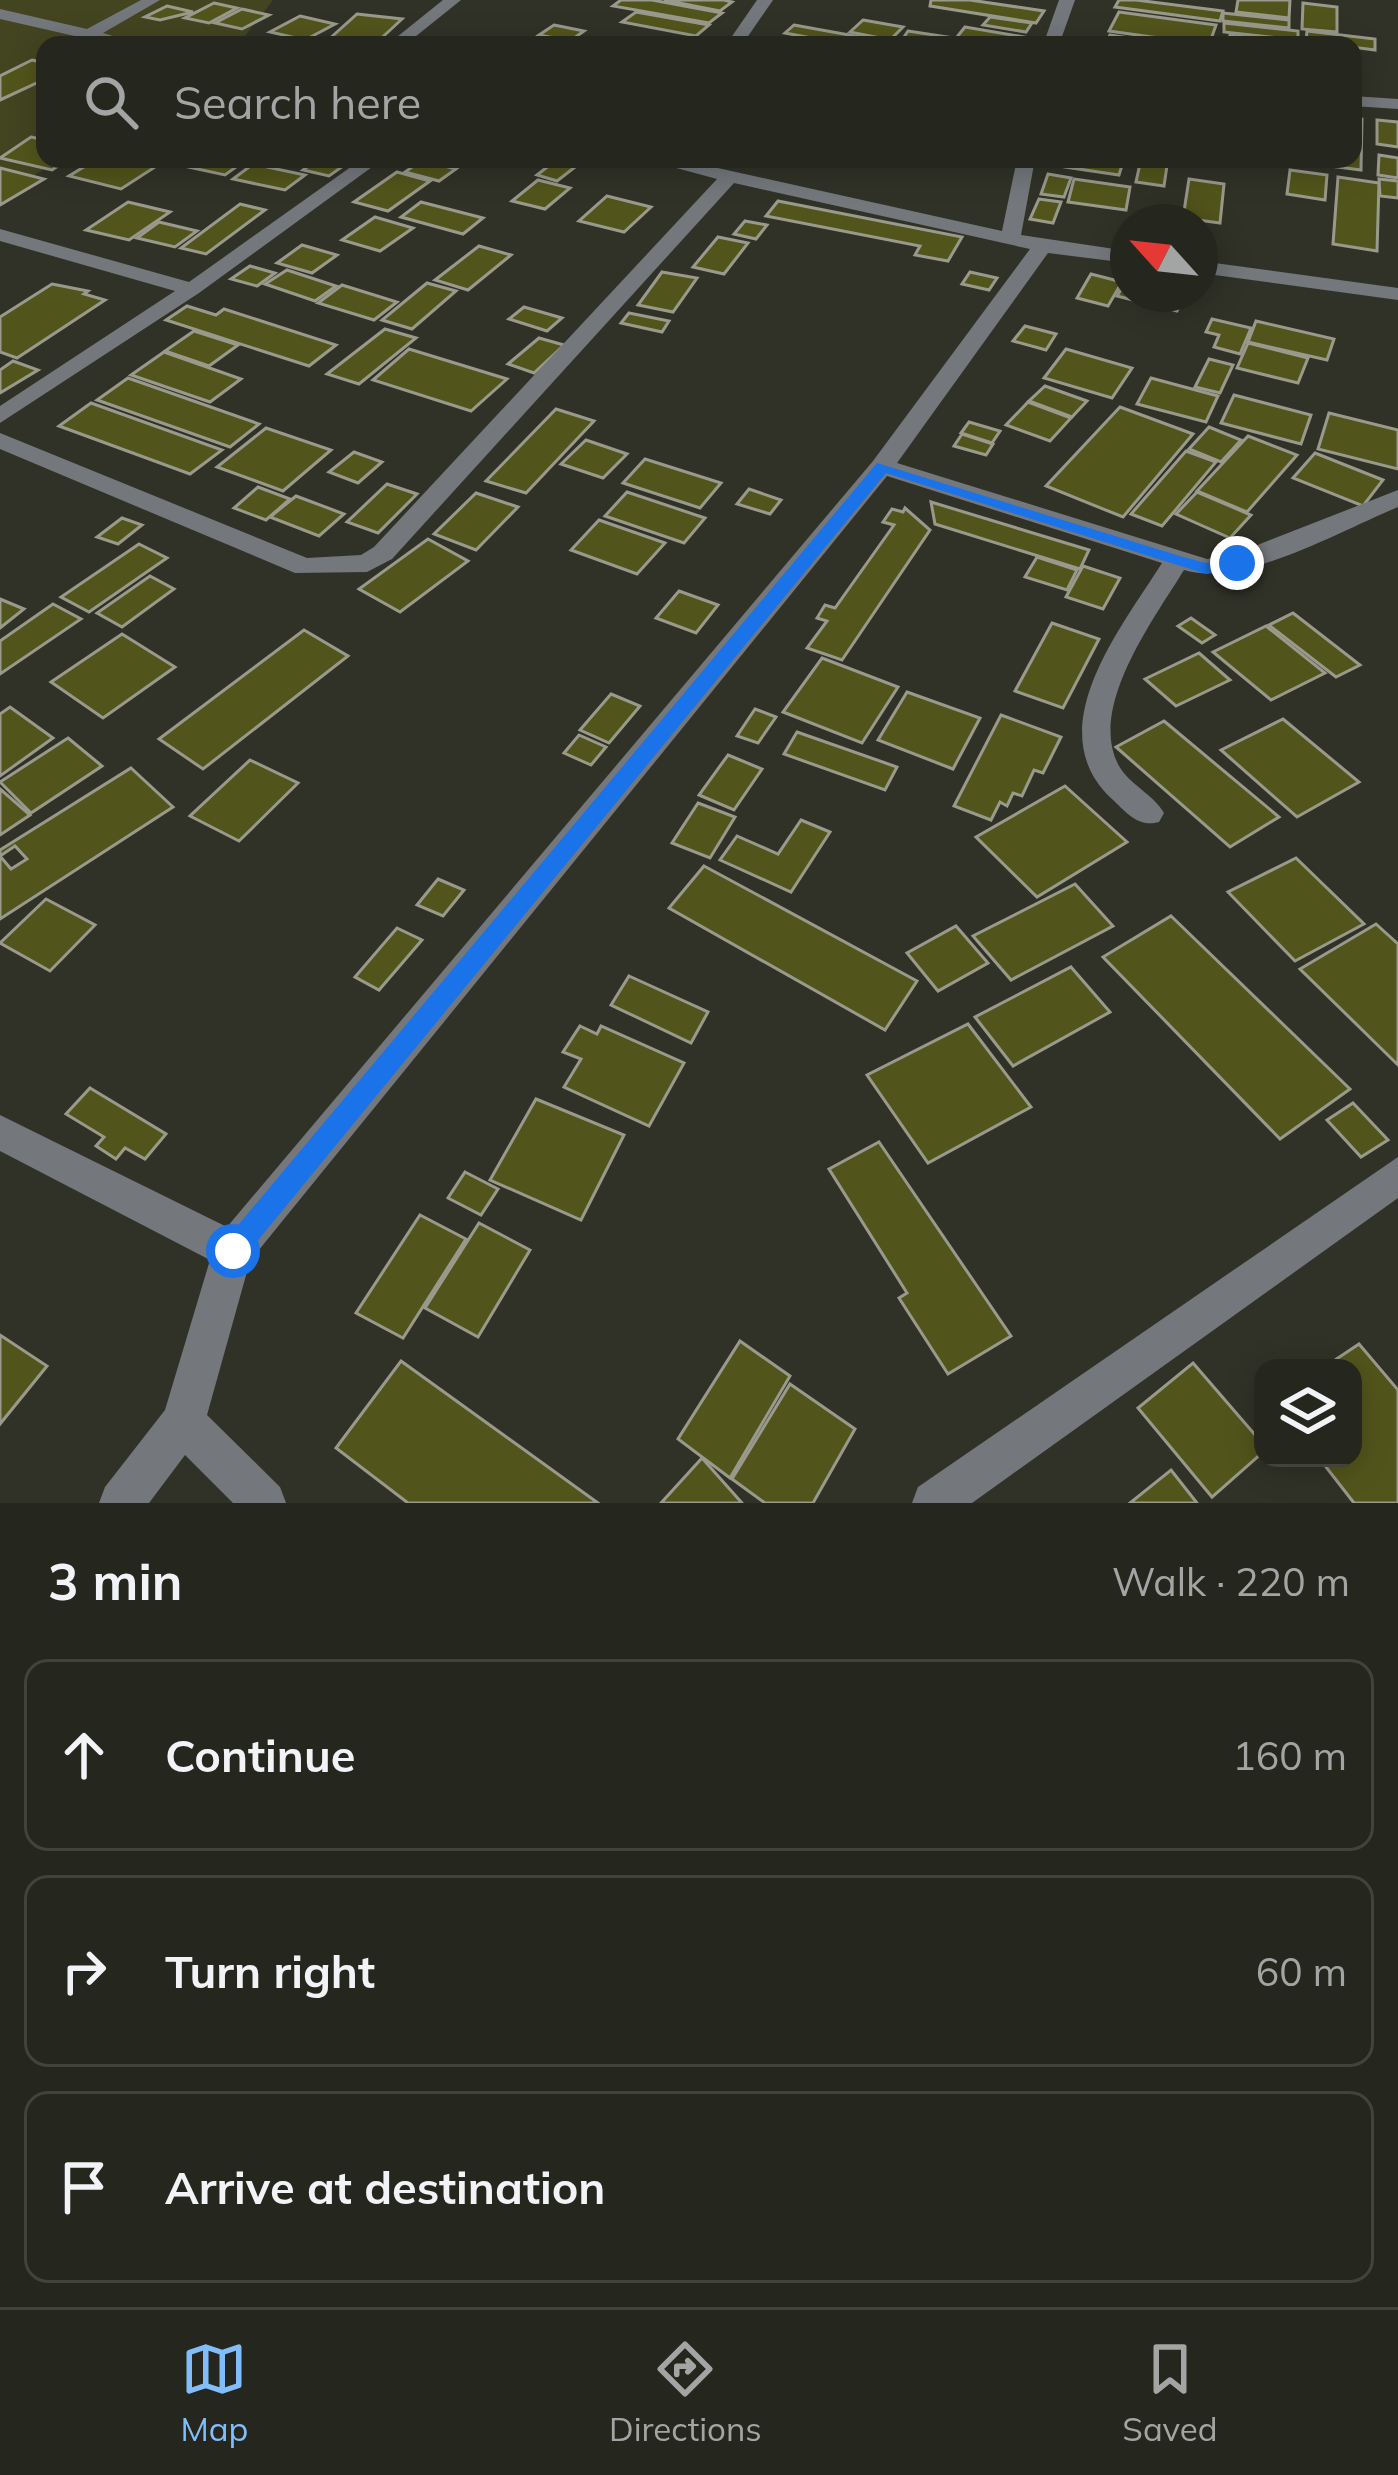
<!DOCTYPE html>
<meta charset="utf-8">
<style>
body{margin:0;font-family:Mulish,sans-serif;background:#31322a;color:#f1f3f6}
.controls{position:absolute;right:36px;bottom:36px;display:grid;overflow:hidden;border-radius:24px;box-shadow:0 6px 30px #0003}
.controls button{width:108px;height:108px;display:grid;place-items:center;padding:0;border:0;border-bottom:3px solid #42433b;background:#25261d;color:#f1f3f6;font:60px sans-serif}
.compass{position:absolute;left:1110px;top:204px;width:108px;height:108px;border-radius:50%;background:#25261d;box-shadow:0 6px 30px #0003;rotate:297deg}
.stop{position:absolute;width:36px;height:36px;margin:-27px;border:9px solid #1a73e8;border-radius:50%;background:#fff}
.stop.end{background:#1a73e8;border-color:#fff;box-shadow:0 3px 12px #0008}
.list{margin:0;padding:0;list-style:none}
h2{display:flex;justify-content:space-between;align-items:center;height:156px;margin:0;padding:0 48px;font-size:51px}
h2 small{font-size:39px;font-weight:400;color:#a3a5a4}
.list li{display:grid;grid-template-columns:78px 1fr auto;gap:36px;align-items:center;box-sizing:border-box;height:192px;margin:0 24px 24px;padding:0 24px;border:3px solid #42433b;border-radius:24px}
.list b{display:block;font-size:45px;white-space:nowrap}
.list em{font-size:39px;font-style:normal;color:#a3a5a4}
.icon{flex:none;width:66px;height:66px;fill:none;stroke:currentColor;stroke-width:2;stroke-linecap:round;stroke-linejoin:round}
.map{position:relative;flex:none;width:1398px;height:1503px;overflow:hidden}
.search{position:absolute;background:#25261d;box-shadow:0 6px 30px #0003;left:36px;right:36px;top:36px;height:132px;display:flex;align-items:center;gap:30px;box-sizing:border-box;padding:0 42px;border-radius:24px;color:#a3a5a4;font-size:45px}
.sheet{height:804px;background:#25261d}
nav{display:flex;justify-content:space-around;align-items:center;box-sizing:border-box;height:168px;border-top:3px solid #42433b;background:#25261d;font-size:33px;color:#a3a5a4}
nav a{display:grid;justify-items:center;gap:6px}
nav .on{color:#81bdfa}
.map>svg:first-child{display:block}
.green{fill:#434521}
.building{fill:#52551b;stroke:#999a8c;stroke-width:3}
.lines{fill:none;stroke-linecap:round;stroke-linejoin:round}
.minor{fill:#74787d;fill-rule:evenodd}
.route{fill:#1a73e8}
</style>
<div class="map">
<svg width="1398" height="1503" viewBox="0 0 1398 1503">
<rect width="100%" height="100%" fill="#313227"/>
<polygon class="green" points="0,0 273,0 238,45 45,45 45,159 61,159 0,196"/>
<g class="building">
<polygon points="621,0 652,0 722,13 709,23 613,6"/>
<polygon points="664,0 724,0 732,2 720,11"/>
<polygon points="931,0 970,0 1044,11 1036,23 930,6"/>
<polygon points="1119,0 1136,0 1223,11 1220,21 1115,7"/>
<polygon points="1238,0 1290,0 1289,18 1236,12"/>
<polygon points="214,3 237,8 209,23 185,18"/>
<polygon points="1303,3 1337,7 1337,32 1302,29"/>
<polygon points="167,6 193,12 160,20 145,17"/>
<polygon points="242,9 269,15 242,29 215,23"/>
<polygon points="636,12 709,25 696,36 622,22"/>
<polygon points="1119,12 1216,25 1209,45 1109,31"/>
<polygon points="1223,13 1289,20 1289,28 1223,21"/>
<polygon points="357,14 402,19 374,45 327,41"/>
<polygon points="300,16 335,24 305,40 270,32"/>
<polygon points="990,17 1032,23 1026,32 983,25"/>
<polygon points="863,20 903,27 890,40 850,32"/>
<polygon points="1224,23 1298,31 1298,40 1224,32"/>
<polygon points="554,25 584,31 570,41 539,35"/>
<polygon points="794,25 899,44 849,45 785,33"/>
<polygon points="965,27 1030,38 1025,45 1007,45 957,37"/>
<polygon points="908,31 948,37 942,45 900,43"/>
<polygon points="1307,31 1375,39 1375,50 1306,41"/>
<polygon points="1110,35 1175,45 1105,45"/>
<polygon points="1230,35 1277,41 1277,45 1228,45"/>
<polygon points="32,60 45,63 45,79 0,100 0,76"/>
<polygon points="1353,118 1362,119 1361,170 1314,164 1315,159 1353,159"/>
<polygon points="1377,120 1398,122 1398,147 1377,144"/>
<polygon points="31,137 45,140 45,159 69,159 52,170 0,158"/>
<polygon points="1379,155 1398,158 1398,178 1378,175"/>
<polygon points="97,159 119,159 155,167 121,189 69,176"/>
<polygon points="169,159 247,159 225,175 165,162"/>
<polygon points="318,159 353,159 329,176 303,170"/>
<polygon points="1068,159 1124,159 1119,175 1065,167"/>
<polygon points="1141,159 1168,159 1164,186 1136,182"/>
<polygon points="422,160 456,169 439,181 405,172"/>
<polygon points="555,161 575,167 557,181 537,175"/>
<polygon points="253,164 305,175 285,190 233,179"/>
<polygon points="0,168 44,179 0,205"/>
<polygon points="1290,170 1327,175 1325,200 1287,194"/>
<polygon points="397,172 430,181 388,211 354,202"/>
<polygon points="1048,174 1071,178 1064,197 1041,194"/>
<polygon points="1338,177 1379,183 1377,251 1333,244"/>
<polygon points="1074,179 1130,187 1126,210 1068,202"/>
<polygon points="1189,179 1224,184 1220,223 1183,218"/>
<polygon points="1379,179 1398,181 1398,198 1380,196"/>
<polygon points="538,180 570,188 545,209 512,201"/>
<polygon points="607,196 651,207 624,232 579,221"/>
<polygon points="1039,199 1061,202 1053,223 1030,219"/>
<polygon points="778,201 962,237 948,261 915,255 920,246 766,216"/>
<polygon points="128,202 170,212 129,240 86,230"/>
<polygon points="421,202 483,218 463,234 401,217"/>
<polygon points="240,204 265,210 206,254 181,248"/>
<polygon points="375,217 413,228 380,251 342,240"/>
<polygon points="745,221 767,225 756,239 734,234"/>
<polygon points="159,222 197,231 175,247 137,238"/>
<polygon points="718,237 748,243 724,274 693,267"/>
<polygon points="302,245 337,255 312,273 277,263"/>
<polygon points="479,246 511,255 468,290 435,280"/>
<polygon points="250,266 275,273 257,286 231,279"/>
<polygon points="287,270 336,286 315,301 265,284"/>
<polygon points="662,272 697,278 673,312 638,305"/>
<polygon points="970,272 997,278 989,290 962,284"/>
<polygon points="1091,274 1122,282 1108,306 1077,298"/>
<polygon points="1126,281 1128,294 1185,295 1177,311 1117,296"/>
<polygon points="427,283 456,291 412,329 382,320"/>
<polygon points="52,284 88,291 84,294 105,300 17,358 0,352 0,317"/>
<polygon points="342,285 397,302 374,320 318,303"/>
<polygon points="187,306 216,315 224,309 336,345 309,366 166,320"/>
<polygon points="524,307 562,318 547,331 509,319"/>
<polygon points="629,313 669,321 662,332 621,323"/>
<polygon points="1212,319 1251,328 1240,354 1214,347 1219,335 1206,332"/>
<polygon points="1256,321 1334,339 1327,360 1248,342"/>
<polygon points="1025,326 1056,334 1046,350 1013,341"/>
<polygon points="385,329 416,338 359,384 327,374"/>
<polygon points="194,331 238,345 209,366 165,351"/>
<polygon points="539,338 564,345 534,373 508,364"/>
<polygon points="1248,343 1308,358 1298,383 1237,368"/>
<polygon points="409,349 507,379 471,411 373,380"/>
<polygon points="1066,349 1132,368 1112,398 1044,378"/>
<polygon points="164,352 241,379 210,402 131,375"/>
<polygon points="1209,359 1233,365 1220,393 1195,387"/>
<polygon points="13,361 38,370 0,393 0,370"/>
<polygon points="128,378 259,424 230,447 97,400"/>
<polygon points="1151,378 1218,396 1206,422 1137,404"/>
<polygon points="1045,386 1087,401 1072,417 1029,401"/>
<polygon points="1234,395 1311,415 1301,444 1221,423"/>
<polygon points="1028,402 1071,418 1050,441 1006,425"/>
<polygon points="91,403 222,450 190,474 59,426"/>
<polygon points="1120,407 1193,434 1123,517 1046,486"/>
<polygon points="556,409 594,421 526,493 486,481"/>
<polygon points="1329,413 1398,430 1398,469 1318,449"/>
<polygon points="969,422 1000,431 992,443 961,433"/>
<polygon points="1209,427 1241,440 1221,462 1189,449"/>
<polygon points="266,428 331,450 283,491 217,467"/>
<polygon points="962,434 993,444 986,455 954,446"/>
<polygon points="1248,436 1297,455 1247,512 1197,491"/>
<polygon points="586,440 627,454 603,478 561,464"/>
<polygon points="1186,451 1216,462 1162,526 1131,514"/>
<polygon points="354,452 382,462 358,483 329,472"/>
<polygon points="1315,453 1383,480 1363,506 1293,478"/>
<polygon points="645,459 721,483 700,508 623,483"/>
<polygon points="387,484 417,494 378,533 347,522"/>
<polygon points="258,487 290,499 266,520 234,508"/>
<polygon points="749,489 781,500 770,514 737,504"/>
<polygon points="627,492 705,518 684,543 605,516"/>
<polygon points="1197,492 1251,515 1230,538 1176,514"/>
<polygon points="476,493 518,507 476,550 434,534"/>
<polygon points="296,496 344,514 319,536 270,517"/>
<polygon points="931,502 1089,550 1080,569 935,524"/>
<polygon points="905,508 930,530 842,660 807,648 827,621 817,618 825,605 835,608 894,525 883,522 892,509 903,512"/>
<polygon points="122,518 142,525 118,544 97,537"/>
<polygon points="599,520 665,543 637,574 571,550"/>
<polygon points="428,539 468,561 400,612 359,589"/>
<polygon points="139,544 167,558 89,612 61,597"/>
<polygon points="1037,557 1077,570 1067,590 1025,577"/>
<polygon points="1083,566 1120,578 1103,609 1066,597"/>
<polygon points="150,576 174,589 122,627 97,613"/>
<polygon points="679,591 718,605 696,633 656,618"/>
<polygon points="0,599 24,609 0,628"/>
<polygon points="53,604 81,619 0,674 0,641"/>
<polygon points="1293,613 1360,665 1336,677 1269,625"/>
<polygon points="1191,618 1215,635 1202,643 1178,626"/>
<polygon points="1052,623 1099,639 1063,708 1015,691"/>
<polygon points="1266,626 1325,673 1271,700 1213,652"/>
<polygon points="304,630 348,656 203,769 159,739"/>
<polygon points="122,634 175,667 103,718 51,682"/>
<polygon points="1199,653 1230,680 1176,706 1145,679"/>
<polygon points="822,658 898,687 862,743 783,712"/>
<polygon points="907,692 980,718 953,769 878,740"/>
<polygon points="611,694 640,706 609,743 580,730"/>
<polygon points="10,707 53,738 0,776 0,714"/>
<polygon points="755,709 776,717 758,743 737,736"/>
<polygon points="1001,715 1061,737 1043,773 1034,770 1022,796 1013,793 1007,806 1000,802 991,820 954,806"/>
<polygon points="1283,719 1359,782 1297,817 1221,750"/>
<polygon points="1164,721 1279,817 1230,847 1116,747"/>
<polygon points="797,732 897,767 885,790 784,754"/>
<polygon points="579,735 606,747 591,765 564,753"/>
<polygon points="68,738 102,766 31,813 0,782"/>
<polygon points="728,755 762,769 734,810 699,795"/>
<polygon points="250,760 298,783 239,841 190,816"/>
<polygon points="131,768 173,807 0,919 0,856 11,869 27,859 15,846 0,856 0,850"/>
<polygon points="1065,786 1127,842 1037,897 976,837"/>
<polygon points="0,789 30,815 0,835"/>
<polygon points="698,803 735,817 710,858 672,843"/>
<polygon points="801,820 830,832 791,892 720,860 737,836 778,854"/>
<polygon points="1296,858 1364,924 1295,961 1228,892"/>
<polygon points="704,866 917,981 885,1030 669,908"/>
<polygon points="438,879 464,890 443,916 417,905"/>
<polygon points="1075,884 1113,926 1011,980 973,936"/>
<polygon points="46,899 95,925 50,971 0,943"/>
<polygon points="1171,916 1350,1089 1280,1139 1103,957"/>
<polygon points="1376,924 1398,944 1398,1065 1300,969"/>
<polygon points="956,926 988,963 938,991 907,953"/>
<polygon points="397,928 422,940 379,990 355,977"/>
<polygon points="1071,967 1110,1012 1013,1066 975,1017"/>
<polygon points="629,976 708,1012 691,1043 611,1005"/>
<polygon points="968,1024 1031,1107 928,1163 867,1075"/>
<polygon points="580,1026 597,1034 601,1026 684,1063 649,1126 564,1087 581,1059 563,1052"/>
<polygon points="90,1088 166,1134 145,1159 125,1148 116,1159 96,1146 104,1137 66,1114"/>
<polygon points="536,1099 624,1135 581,1220 490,1180"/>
<polygon points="1353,1103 1388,1140 1361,1157 1327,1120"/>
<polygon points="879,1142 1011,1336 948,1374 899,1298 907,1293 829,1169"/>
<polygon points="465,1172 498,1189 481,1215 448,1198"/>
<polygon points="420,1215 466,1239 403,1338 356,1313"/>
<polygon points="479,1223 530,1250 478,1337 425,1308"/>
<polygon points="0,1335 47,1366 0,1424"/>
<polygon points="740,1341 790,1376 730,1478 678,1439"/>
<polygon points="1359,1344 1398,1390 1398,1503 1354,1503 1319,1458 1353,1458 1353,1368 1323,1368"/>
<polygon points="401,1361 598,1503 408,1503 336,1448"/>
<polygon points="1193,1363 1263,1444 1263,1452 1212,1497 1138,1408"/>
<polygon points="790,1384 855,1429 813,1503 765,1503 732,1479"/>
<polygon points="702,1458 742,1503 661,1503"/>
<polygon points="1171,1470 1197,1503 1130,1503"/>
</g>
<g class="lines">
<g class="minor">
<polygon points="141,0 160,0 103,33 143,45 114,45 0,19 0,9 87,29"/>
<polygon points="443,0 461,0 405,45 387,45"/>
<polygon points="757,0 773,0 742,45 726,45"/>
<polygon points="1059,0 1075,0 1059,45 1043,45"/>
<polygon points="1353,96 1398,99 1398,109 1353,106"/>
<polygon points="362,159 383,159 199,293 0,423 0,406 175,291 0,241 0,229 189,282"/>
<path d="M643,159h34l325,72 15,-72h18l-14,76 107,16v12l-80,-10 -151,210 310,96 25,-4 166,-65v17c-56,23 -156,81 -214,63 -30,49 -97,138 -65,196 11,19 34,28 45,47l-5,9c-21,6 -33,-10 -47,-23 -75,-69 10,-172 50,-236l-275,-87 -637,785 -43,154 73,72 6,16h-53l-48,-48 -36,48h-50l6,-16 60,-77 45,-150 -210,-109v-36l227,112 646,-766 157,-212 -296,-66 -342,376 -25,13 -72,1 -295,-124v-16l307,125 54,-3 13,-8 343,-368z"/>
<polygon points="1200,261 1398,288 1398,300 1200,273"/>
<polygon points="1398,1157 1398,1198 972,1503 912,1503 918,1487"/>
</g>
</g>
<polygon class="route" points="877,463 1180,556 1206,563 1237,558 1245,563 1206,574 886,473 242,1260 233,1264 224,1260 220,1251 224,1242"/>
</svg>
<div class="controls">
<button><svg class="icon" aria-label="layers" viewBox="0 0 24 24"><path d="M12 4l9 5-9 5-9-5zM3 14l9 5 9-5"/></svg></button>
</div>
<svg class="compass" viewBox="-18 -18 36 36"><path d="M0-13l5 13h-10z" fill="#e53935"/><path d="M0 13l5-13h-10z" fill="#a3a5a4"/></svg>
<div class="stop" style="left:233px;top:1251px"></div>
<div class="stop end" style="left:1237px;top:563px"></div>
<div class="search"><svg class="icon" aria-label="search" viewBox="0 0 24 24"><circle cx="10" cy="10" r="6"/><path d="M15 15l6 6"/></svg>Search here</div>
</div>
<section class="sheet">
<h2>3 min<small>Walk · 220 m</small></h2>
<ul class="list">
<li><svg class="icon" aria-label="ahead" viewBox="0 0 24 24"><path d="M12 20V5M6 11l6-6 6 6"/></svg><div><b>Continue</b></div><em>160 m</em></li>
<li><svg class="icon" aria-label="right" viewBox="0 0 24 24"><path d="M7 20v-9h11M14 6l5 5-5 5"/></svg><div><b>Turn right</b></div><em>60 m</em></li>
<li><svg class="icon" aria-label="arrive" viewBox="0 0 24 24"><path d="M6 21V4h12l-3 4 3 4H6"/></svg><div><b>Arrive at destination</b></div></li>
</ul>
</section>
<nav>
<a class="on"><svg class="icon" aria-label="map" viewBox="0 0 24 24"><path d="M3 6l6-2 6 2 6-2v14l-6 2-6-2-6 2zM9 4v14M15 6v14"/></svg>Map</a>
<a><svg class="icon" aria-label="directions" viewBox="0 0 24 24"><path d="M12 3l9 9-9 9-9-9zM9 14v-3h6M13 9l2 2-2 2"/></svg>Directions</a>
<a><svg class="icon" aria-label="saved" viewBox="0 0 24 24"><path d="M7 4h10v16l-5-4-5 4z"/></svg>Saved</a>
</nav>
